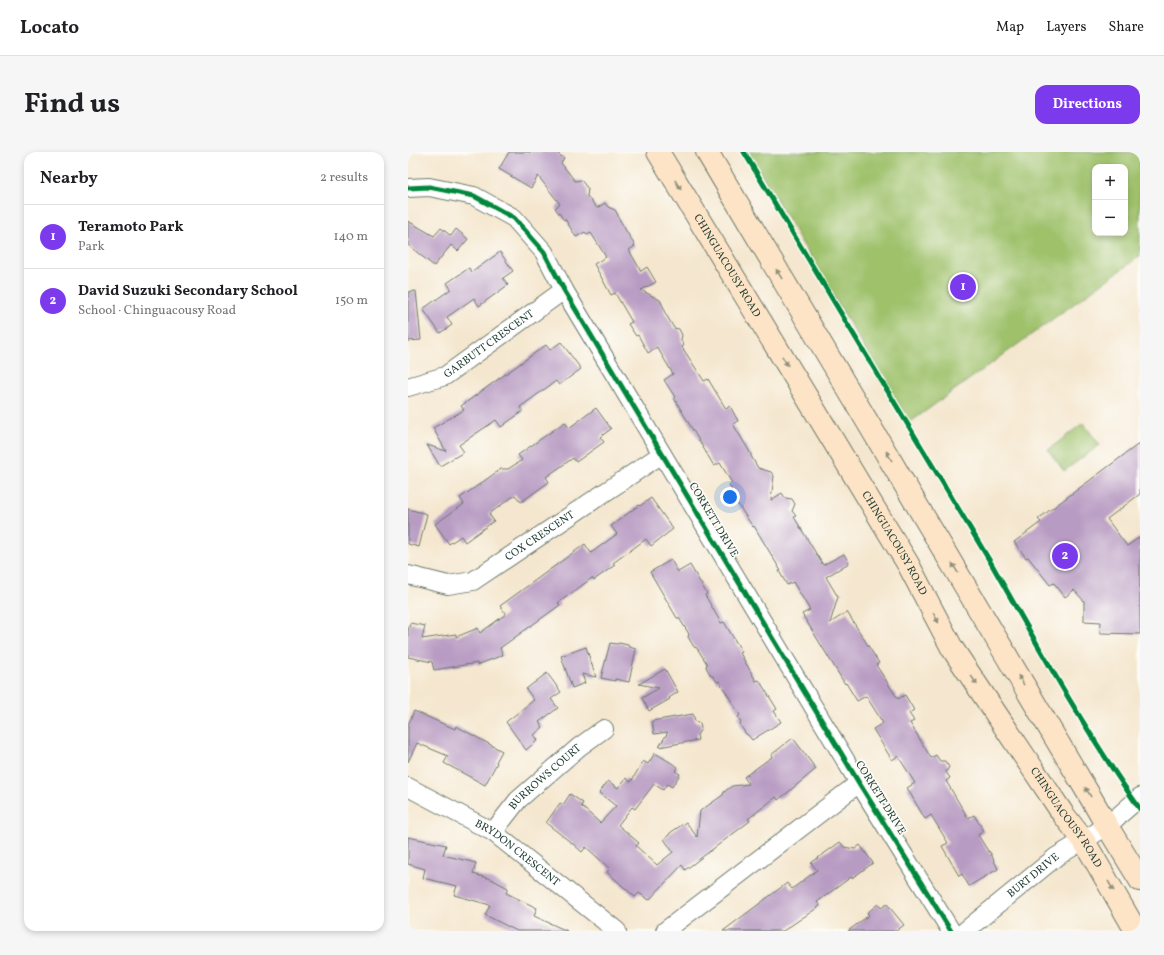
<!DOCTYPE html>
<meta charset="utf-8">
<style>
body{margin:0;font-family:Vollkorn,serif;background:#f6f6f6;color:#202124}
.controls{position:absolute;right:12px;top:12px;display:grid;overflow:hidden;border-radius:8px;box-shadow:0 2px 6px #0003}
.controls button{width:36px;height:36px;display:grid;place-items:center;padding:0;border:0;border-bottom:1px solid #e0e0e0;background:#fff;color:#202124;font:20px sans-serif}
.you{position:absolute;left:322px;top:345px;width:14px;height:14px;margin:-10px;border:3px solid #fff;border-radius:50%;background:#1a73e8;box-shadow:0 0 0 6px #1a73e833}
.badge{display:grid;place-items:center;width:26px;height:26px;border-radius:50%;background:#7c3aed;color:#fff;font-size:13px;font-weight:700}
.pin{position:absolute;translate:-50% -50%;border:2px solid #fff;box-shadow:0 1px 4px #0006}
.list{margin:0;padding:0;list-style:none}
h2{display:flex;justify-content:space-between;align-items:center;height:52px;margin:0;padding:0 16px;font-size:17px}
h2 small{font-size:13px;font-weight:400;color:#757577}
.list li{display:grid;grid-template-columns:26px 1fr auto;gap:12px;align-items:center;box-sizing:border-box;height:64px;padding:0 16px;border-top:1px solid #e0e0e0}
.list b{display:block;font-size:15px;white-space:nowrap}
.list p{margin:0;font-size:13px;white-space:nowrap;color:#757577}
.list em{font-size:13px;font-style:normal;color:#757577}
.map{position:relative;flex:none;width:732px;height:779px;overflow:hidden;border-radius:12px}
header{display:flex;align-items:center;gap:24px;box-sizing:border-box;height:56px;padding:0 20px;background:#fff;border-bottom:1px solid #e0e0e0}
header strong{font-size:19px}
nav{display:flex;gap:22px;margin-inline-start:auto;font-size:14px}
.intro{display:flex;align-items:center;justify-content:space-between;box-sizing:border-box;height:96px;padding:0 24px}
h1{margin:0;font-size:28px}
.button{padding:10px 18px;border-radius:12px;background:#7c3aed;color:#fff;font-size:14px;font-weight:700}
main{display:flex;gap:24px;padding:0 24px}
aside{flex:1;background:#fff;border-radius:12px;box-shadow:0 2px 6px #0003}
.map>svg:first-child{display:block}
.green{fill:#9ec16b;stroke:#5e7f50;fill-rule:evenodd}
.building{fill:#b89bc3}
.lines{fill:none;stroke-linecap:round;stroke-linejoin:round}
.street-casing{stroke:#6a786a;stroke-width:20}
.secondary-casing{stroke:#6a786a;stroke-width:24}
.street{stroke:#fff;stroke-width:18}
.secondary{stroke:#fee4c6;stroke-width:22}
.cycleway-casing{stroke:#fdfcf7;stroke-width:8}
.cycleway{stroke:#00873e;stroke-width:5}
.oneway{fill:#8e907d}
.labels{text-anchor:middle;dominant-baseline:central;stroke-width:3.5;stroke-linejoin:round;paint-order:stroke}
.street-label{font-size:11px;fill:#1f3d34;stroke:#fdfcf7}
</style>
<header>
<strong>Locato</strong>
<nav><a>Map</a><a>Layers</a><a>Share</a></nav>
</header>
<div class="intro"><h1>Find us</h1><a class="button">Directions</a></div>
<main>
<aside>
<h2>Nearby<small>2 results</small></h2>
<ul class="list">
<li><span class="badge">1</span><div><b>Teramoto Park</b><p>Park</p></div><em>140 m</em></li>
<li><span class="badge">2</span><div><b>David Suzuki Secondary School</b><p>School · Chinguacousy Road</p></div><em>150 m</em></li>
</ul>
</aside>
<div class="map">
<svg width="732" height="779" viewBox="0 0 732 779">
<rect width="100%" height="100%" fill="#fdfcf7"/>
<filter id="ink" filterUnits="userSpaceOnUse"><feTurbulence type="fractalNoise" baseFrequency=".025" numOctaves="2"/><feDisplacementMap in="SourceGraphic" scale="8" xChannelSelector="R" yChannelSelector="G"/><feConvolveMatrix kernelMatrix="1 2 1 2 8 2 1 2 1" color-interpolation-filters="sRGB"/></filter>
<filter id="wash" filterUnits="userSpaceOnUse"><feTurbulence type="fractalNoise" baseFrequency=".012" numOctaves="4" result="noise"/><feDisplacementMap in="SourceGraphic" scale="16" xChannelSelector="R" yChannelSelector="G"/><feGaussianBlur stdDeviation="0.9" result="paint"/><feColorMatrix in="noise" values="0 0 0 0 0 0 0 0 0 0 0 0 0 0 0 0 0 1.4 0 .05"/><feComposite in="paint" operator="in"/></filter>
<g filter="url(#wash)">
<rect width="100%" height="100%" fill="#f5e7cf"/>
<g class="green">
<path d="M340,0h392v104l-231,167zM687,15h30v66h-30z"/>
<polygon points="675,271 692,293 656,319 640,298"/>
</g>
<g id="blocks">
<g class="building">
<polygon points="101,0 150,0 151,3 156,6 153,11 167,29 173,28 180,37 179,44 189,56 197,51 200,55 207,58 210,63 210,65 227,94 221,98 233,119 239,115 248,130 233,138 252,148 256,156 256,159 266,176 271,177 274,183 273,188 276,193 274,195 296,229 300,227 318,257 322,254 330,269 325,272 343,302 343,304 350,316 363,320 366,324 363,348 374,341 377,346 384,347 387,352 384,359 388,364 386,365 415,413 436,402 441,411 418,425 430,445 422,471 439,460 471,511 468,513 490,547 497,543 506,558 501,561 506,569 502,571 523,606 528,603 532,609 537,609 541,615 538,620 542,626 538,629 560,666 566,663 576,679 570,683 580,699 582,700 590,717 561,734 554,722 551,724 534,694 540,691 523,663 517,667 499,636 507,631 490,604 484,608 465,577 475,571 458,544 449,549 438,531 437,532 394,462 402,458 385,430 379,433 371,419 373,419 346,374 345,375 325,345 327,344 321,333 324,331 312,311 306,314 266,246 267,245 256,228 265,222 249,195 240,201 230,183 228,184 220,172 224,170 207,141 203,143 186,112 198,105 183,81 179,83 177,80 168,85 157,67 156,68 147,56 152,52 130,24 123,36 91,17"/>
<polygon points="0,69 26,84 33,76 43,84 48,77 60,87 50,99 43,93 26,114 0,93"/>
<polygon points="92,100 105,119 95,126 100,133 71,154 66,146 39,165 44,173 32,181 15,157 43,137 39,131 61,116 64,120"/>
<polygon points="8,139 13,188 0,189 0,140"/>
<polygon points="153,190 173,217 151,233 148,229 112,255 115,259 93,275 88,268 51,293 56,300 32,314 19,293 38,299 25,276 56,258 53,254 138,193 142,198"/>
<polygon points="188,256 203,277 192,285 196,290 168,310 165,306 138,325 141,330 113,350 107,343 81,362 86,369 57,390 53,384 41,392 27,372 56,352 52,346 93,317 100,317 114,308 110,303 157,270 161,276"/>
<polygon points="732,291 732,342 699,367 719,394 732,385 732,482 692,481 693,470 676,469 676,449 666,438 657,445 646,431 642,433 620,405 618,406 606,390 633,370 630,367"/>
<polygon points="243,346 265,377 243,394 238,387 205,411 207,413 186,428 184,426 150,451 152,453 92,496 95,503 69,513 69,511 26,518 24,510 0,505 0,480 2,471 17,474 14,487 48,482 48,485 70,476 72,481 98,462 92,454 177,392 183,401 209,382 203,374 231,353 232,354"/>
<polygon points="0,357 19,362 11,395 0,392"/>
<polygon points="263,408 270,420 282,413 299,442 297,443 313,471 316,470 334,500 332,501 348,529 351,528 369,557 366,559 373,570 344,588 340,583 338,582 332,573 333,570 330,565 332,563 311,529 309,530 305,524 303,524 298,515 299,512 289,496 286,495 280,485 281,482 271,466 269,466 242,420"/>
<polygon points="202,491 209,492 211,491 220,493 221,495 228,497 221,530 207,527 207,529 193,526"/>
<polygon points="178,495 188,525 174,522 177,531 164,536 153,504"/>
<polygon points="257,517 270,540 261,546 262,547 241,559 234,546 251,536 231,532"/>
<polygon points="139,521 153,540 143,547 150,556 131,570 135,575 126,583 130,588 118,598 98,570 126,548 118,537"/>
<polygon points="6,559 47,577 48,574 94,599 88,610 89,611 77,633 36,611 40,604 9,591 0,610 0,573"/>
<polygon points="285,562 287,569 292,571 293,577 289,583 290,588 251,595 260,580 246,582 244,569"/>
<polygon points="385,586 408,617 379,641 370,648 368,645 340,667 342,669 277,718 274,713 241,748 231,741 227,745 199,720 202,717 178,695 174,700 165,692 138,671 152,651 155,653 162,642 175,651 173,654 192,671 208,654 191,641 200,629 210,636 218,626 223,630 235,609 240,612 247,601 270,615 267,619 272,622 264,635 259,632 255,638 246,632 227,657 224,655 210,673 231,691 228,694 249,713 265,700 256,687 261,683 262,681 278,670 289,685 292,659 315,643 316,640 324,634 341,632 336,625 364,605 363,603"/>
<polygon points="0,685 38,693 35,703 68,711 65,722 83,727 100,736 98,741 129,756 126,764 159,779 109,779 77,763 82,753 46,743 49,734 15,726 17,717 0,712"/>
<polygon points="432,690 436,695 447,697 452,693 465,711 444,726 443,725 409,750 412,754 375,779 315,779 379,731 384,737 409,718 403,711"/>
<polygon points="470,752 473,756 479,752 496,773 488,779 440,779 461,763 459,761"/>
</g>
</g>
</g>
<g filter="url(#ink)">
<use href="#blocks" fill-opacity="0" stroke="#6a786a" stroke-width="1"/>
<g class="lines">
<defs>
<g id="street">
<polyline points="0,36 21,35 66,44 106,66 136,100 156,138 451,631 543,779"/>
<path id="s1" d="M0,235l37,-11 119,-86"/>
<path id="s2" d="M0,423l40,10 25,-4 189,-127"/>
<path id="s3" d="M0,635l85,45 124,99"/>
<path id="s4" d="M85,680l25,-32 61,-53 25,-18"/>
<polyline points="257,779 451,631"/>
<path id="s5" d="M557,779l91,-74 51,-31 33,-29"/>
</g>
<g id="secondary">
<path id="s6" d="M250,0l250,412 44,84 111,166 21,27 52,90"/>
<polyline points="299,0 683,646 699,674 732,728"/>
</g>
</defs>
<use href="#street" class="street-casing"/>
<use href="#secondary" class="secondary-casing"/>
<use href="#street" class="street"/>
<use href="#secondary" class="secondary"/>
<defs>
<g id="cycleway">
<path d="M336,0l247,411c47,83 94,168 149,246"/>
<polyline points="0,36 21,35 66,44 106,66 136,100 156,138 451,631 543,779"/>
</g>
</defs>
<use href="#cycleway" class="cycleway-casing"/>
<use href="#cycleway" class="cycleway"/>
</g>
<defs><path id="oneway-solid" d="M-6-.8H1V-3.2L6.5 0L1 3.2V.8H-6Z"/></defs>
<g class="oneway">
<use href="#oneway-solid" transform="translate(270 33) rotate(58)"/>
<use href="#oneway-solid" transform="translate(371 122) rotate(-121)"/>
<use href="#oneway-solid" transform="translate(377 209) rotate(59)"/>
<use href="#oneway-solid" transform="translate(481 304) rotate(-120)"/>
<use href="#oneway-solid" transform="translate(547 416) rotate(-121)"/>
<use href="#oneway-solid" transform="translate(528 466) rotate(62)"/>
<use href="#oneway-solid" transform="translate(566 528) rotate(56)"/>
<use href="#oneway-solid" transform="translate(613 528) rotate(-121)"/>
<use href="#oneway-solid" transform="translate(680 640) rotate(-121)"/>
<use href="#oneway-solid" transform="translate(703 734) rotate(60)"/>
</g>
</g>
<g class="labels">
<g class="street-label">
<text stroke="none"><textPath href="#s6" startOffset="133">CHINGUACOUSY ROAD</textPath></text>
<text stroke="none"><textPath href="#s1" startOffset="93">GARBUTT CRESCENT</textPath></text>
<text transform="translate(305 368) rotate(59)">CORKETT DRIVE</text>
<text stroke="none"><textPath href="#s2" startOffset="147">COX CRESCENT</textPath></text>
<text stroke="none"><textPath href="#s6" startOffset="457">CHINGUACOUSY ROAD</textPath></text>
<text stroke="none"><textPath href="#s4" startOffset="76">BURROWS COURT</textPath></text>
<text transform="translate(472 646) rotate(58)">CORKETT DRIVE</text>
<text stroke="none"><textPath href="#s6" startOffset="781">CHINGUACOUSY ROAD</textPath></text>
<text stroke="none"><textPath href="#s3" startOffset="128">BRYDON CRESCENT</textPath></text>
<text stroke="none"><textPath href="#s5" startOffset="88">BURT DRIVE</textPath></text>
</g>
</g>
</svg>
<div class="controls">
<button>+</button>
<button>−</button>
</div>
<div class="you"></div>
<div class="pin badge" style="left:555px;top:135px">1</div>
<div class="pin badge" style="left:657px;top:404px">2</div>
</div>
</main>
